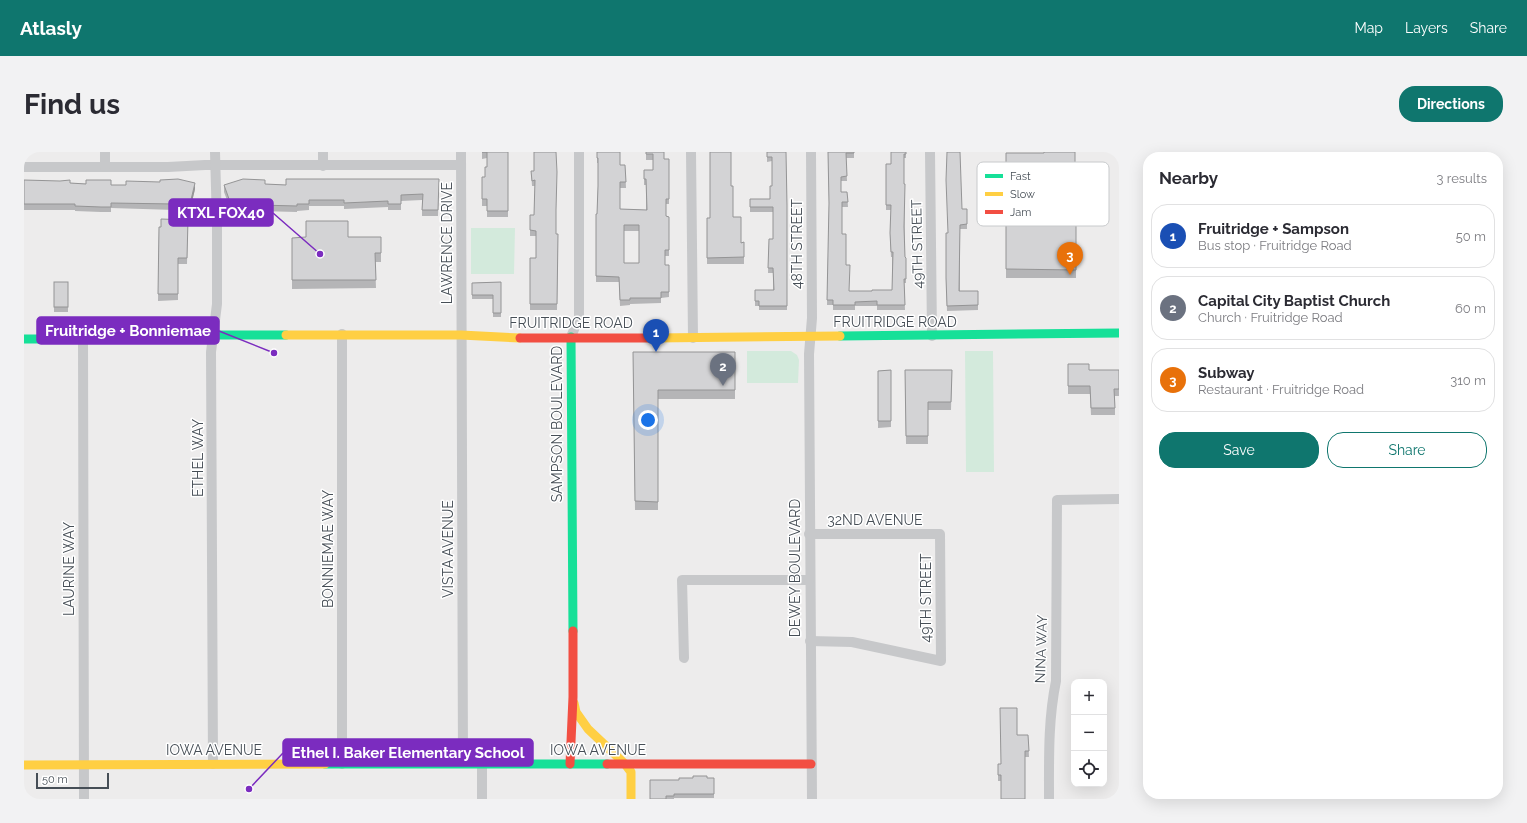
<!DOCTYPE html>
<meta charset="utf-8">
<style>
body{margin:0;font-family:Raleway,sans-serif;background:#f2f2f3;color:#2b2b33}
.controls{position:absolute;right:12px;bottom:12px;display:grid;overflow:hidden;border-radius:8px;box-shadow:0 4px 16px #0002}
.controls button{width:36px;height:36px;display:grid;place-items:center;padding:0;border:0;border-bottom:1px solid #e1e1e2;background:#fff;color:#2b2b33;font:20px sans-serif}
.scale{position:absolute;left:12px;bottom:10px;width:73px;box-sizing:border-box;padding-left:4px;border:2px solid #464e56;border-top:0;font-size:11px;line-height:14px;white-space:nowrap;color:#464e56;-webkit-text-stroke:3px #fff;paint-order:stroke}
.you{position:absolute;left:624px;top:268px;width:14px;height:14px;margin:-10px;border:3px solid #fff;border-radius:50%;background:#1a73e8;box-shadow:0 0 0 6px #1a73e833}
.badge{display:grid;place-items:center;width:26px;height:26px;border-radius:50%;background:#0f766e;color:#fff;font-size:13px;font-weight:700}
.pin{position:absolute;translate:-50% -33px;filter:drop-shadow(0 1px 2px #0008)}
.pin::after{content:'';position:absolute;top:21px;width:14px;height:12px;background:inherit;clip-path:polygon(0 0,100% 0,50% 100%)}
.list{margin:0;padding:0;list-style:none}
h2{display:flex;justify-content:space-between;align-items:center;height:52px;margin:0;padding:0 16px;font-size:17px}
h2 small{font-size:13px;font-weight:400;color:#7c7c81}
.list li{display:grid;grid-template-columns:26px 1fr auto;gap:12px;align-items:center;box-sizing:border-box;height:64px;margin:0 8px 8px;padding:0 8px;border:1px solid #e1e1e2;border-radius:16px}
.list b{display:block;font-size:15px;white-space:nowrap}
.list p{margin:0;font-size:13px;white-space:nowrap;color:#7c7c81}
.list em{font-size:13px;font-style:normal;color:#7c7c81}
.actions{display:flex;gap:8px;padding:12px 16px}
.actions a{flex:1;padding:9px 0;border:1px solid #0f766e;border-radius:16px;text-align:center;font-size:14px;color:#0f766e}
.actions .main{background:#0f766e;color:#fff}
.icon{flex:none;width:22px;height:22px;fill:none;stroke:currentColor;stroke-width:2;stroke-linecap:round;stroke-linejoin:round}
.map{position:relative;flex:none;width:1095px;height:647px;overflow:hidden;border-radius:16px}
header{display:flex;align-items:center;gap:24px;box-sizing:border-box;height:56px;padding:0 20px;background:#0f766e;color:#fff}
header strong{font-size:19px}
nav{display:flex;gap:22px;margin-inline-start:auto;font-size:14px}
.intro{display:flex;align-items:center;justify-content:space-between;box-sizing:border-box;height:96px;padding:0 24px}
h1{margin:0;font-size:28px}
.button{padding:10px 18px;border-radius:16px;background:#0f766e;color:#fff;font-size:14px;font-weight:700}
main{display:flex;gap:24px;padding:0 24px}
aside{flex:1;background:#fff;border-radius:16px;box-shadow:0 4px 16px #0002}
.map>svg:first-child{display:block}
.green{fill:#d3eadc}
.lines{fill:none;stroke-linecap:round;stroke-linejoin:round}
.street{stroke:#c7c8ca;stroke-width:10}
.fast{stroke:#16e098;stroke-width:9}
.slow{stroke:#ffcf43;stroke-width:9}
.jam{stroke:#f24e42;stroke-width:9}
.wall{fill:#b5b5b7;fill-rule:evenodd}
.shaded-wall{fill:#949495}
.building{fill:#d3d3d5;stroke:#949495;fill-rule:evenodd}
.labels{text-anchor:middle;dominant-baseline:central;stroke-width:3;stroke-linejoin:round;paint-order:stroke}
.street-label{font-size:14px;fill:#464e56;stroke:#fff}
.key{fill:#fff;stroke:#c8cacc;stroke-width:1}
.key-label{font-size:11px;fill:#464e56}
.leader{fill:none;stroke:#7b2cbf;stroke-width:1.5}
.callout-dot{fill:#7b2cbf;stroke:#fff;stroke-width:1.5}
.callout{fill:#7b2cbf;stroke:#7b2cbf;stroke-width:1.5}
.callout-label{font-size:15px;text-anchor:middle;font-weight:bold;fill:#fff}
</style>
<header>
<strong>Atlasly</strong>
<nav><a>Map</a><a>Layers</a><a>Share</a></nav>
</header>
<div class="intro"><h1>Find us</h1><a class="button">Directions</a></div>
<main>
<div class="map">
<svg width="1095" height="647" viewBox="0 0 1095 647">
<rect width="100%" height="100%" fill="#edecec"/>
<g class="green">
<polygon points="447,76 491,76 490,122 447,122"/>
<polygon points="723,199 767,199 773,203 775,208 774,231 723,231"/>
<polygon points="941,199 969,199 970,320 942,320"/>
</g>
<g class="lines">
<g class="street">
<polyline points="299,0 299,14"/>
<polyline points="437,0 439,611"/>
<polyline points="667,0 669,186"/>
<polyline points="787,0 788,166 785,202 788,647"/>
<polyline points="906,0 908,184"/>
<polyline points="0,15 144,15 181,13 437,13"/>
<polyline points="81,15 81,0"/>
<polyline points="318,182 318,612"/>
<polyline points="547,185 555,165 555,0"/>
<polyline points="59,187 60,647"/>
<polyline points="785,382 916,382 917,509 828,490 786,489"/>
<polyline points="660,506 658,428 785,428"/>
<polyline points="189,612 187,200 193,152 193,72 191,0"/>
<polyline points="458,612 458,647"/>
<path d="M1025,647c0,-40 -1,-79 7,-118l1,-181 62,-1"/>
</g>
<g class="fast">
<polyline points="816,184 1095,181"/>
<polyline points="547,185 549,479"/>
<polyline points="0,187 163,187 189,183 262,183"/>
<polyline points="301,612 583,612"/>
</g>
<g class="slow">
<polyline points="262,183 437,183 496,186"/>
<polyline points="631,186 816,184"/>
<polyline points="550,551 552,560 564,577 601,612 607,620 607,647"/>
<polyline points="0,613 301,612"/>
</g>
<g class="jam">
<polyline points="496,186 631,186"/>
<polyline points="546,612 549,545 549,479"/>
<polyline points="583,612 787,612"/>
</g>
</g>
<g class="wall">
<polygon points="458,0 484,0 484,65 463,65 463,54 458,54 458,47 463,15 463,6 458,7"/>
<path d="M573,0l23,13h5l1,23h-6v21l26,1v-25h-2v-15h9v-10h-7v-8h18v7h5v45h-3v12l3,1v39h-4v9h4v32l-8,1v5l-31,1v1l-10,1 -1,-24h-23v-68h1l1,-28v-23h-1zM600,79h15v32h-15z"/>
<polygon points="686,0 707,0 707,34 709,65 717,91 720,90 720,112 683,112 683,66 686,66"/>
<polygon points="743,0 762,7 763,53 763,158 735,158 735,154 731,154 731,138 749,138 749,121 744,121 745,87 749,87 749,60 726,60 726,47 746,47 748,34 748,9 743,10"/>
<polygon points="804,0 830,0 830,6 822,6 823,29 817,29 817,40 823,40 824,55 818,55 818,82 825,139 848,139 868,138 868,105 867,105 866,86 867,58 862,58 862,27 867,12 882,0 882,6 880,6 880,32 881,105 882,106 882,131 880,131 881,158 853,158 853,154 831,154 831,158 809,158 809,153 803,153 805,53"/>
<polygon points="982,1 1020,1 1051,15 1060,15 1060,71 1052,71 1052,126 982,126"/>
<polygon points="507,19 510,19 532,62 532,82 534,82 533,158 506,158 506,106 512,106 512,84 506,84 506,63 510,63 511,34 508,34"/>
<polygon points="415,27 414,64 398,64 398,48 377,49 377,58 364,58 364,55 320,57 320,54 285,54 285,58 273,59 273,60 235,59 235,55 209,64 200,40 200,33 241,32 262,33"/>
<polygon points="0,28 46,31 171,37 166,58 160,56 158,62 151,60 151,58 87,56 87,60 77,60 51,59 51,58 0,58"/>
<polygon points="938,57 943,57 943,77 936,77 936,139 954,139 954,158 923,159 922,126 924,81"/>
<polygon points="164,68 163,112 154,112 154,148 134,149 135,75 137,75"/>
<polygon points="357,85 357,110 351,110 352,136 268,137 268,86"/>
<rect x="30" y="130" width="14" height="30"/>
<polygon points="477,130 477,165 469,165 469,147 448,147 448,131"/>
<polygon points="609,200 711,200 711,247 634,247 634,358 611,358"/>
<polygon points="1044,212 1065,218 1095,218 1095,244 1091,244 1091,263 1067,263 1066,242 1044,242"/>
<polygon points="867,218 867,275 854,276 854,219"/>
<polygon points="881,218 928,218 927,258 904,258 904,292 882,292"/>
<polygon points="993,583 1004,583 1005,605 1001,605 977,629 974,629 974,612 977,612"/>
<polygon points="683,626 690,626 690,646 650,646 650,647 626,647 655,628"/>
</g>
<g class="shaded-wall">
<polygon points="171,31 171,37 166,58 166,52"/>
<polygon points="235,49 235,55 209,64 209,58"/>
<polygon points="160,51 160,56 158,62 158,57"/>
</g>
<g class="building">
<polygon points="458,0 484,0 484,59 463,59 463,47 458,47 458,25 461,25 461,15 463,15 463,0"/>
<polygon points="510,0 532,0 533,20 532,58 532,82 534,82 533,152 506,152 506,106 512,106 512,79 506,78 506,63 510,63 511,28 508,29 507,19 510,19"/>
<path d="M573,0h23v13h5l1,17h-6v27l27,1 -1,-31h-2v-9h9v-16h-7v-2h18v7h5v40h-3v17l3,1v33h-4v15h4v27h-8v6h-31v2h-10l-1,-23 -23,-1v-62h1l1,-28v-28h-1zM600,73h15v38h-15z"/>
<polygon points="686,0 707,0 707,34 709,34 709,65 717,65 717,91 720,90 720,105 683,106 683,66 686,66"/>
<polygon points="743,0 762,0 763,53 763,154 735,154 735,149 731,149 731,138 750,138 749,116 744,116 745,87 749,87 749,55 726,55 726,47 746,47 746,34 748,34 748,5 743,5"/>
<polygon points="804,0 830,0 830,1 822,1 823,24 817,25 817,40 823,40 824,50 818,50 818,82 822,82 822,113 826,113 825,139 848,139 848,138 868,138 869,100 867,100 866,81 867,53 862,53 862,12 867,12 867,0 882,0 882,2 880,2 880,32 881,32 880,75 881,105 882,106 882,127 880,127 881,153 853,153 853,149 831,150 831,153 809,153 809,148 803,148 805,51"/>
<polygon points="923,0 936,0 938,57 943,57 943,72 936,73 935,139 954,139 954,153 923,154 922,126 922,81 924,81 922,28"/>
<polygon points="1020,0 1051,0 1051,15 1060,15 1060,62 1052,62 1052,118 982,117 982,1 1020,1"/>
<polygon points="154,27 171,31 166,52 160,51 158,57 151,55 151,52 87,51 87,55 77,55 51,54 51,52 0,52 0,28 36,29 46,28 46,31 62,32 62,28 87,28 87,33 102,33 102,29 136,30 136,28"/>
<polygon points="219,27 241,28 241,32 262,33 262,27 415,27 414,58 398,58 399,42 377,43 377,52 364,52 364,49 320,51 320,48 285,48 285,52 273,52 273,54 235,53 235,49 209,58 200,33"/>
<polygon points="137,67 164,68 163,106 154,106 154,142 134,142 135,75 137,75"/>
<polygon points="282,69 324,69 324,85 357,85 357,101 351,101 352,128 268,128 268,86 282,85"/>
<rect x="30" y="130" width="14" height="25"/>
<polygon points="477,130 477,161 469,161 469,143 448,143 448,131"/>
<polygon points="609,200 711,200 711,238 634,238 634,350 611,349"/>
<polygon points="1044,212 1065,212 1065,218 1095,218 1095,237 1090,237 1091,256 1067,256 1066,234 1044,234"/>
<polygon points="867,218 867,269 854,269 854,219"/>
<polygon points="881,218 928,218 927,250 904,250 904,284 882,284"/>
<polygon points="976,556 993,556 993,583 1004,583 1005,599 1001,599 1001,647 977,647 977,623 974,623 974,612 977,612"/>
<polygon points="669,624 683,624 683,626 690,626 690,642 650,642 650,644 642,644 642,647 626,647 626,628 655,628 655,626 669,626"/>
</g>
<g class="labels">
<g class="street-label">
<text transform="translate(423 91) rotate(-90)">LAWRENCE DRIVE</text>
<text transform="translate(773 92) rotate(-90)">48TH STREET</text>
<text transform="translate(893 92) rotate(-91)">49TH STREET</text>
<text x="871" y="170">FRUITRIDGE ROAD</text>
<text x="547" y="171">FRUITRIDGE ROAD</text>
<text transform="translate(533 272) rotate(-90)">SAMPSON BOULEVARD</text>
<text transform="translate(174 306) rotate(-90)">ETHEL WAY</text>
<text x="851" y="368">32ND AVENUE</text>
<text transform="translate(304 397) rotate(-90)">BONNIEMAE WAY</text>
<text transform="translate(424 397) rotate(-90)">VISTA AVENUE</text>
<text transform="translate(771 416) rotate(-90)">DEWEY BOULEVARD</text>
<text transform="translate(45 417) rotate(-90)">LAURINE WAY</text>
<text transform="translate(902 446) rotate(-90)">49TH STREET</text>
<text transform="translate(1017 497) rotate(-88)">NINA WAY</text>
<text x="190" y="598">IOWA AVENUE</text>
<text x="574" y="598">IOWA AVENUE</text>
</g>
</g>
<rect x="953" y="10" width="132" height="64" rx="6" class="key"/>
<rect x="961" y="22" width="18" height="4" fill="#16e098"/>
<rect x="961" y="40" width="18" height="4" fill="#ffcf43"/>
<rect x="961" y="58" width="18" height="4" fill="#f24e42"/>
<g class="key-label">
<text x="986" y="28">Fast</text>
<text x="986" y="46">Slow</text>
<text x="986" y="64">Jam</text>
</g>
<path class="leader" d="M296 102L249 61M250 201L195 179M225 637L259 601"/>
<g class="callout-dot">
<circle cx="296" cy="102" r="4"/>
<circle cx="250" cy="201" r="4"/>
<circle cx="225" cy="637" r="4"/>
</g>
<g class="callout">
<rect x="145" y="47" width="104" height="27" rx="4"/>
<rect x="13" y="165" width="182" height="27" rx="4"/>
<rect x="259" y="587" width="250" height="27" rx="4"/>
</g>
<g class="callout-label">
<text x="197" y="66">KTXL FOX40</text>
<text x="104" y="184">Fruitridge + Bonniemae</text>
<text x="384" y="606">Ethel I. Baker Elementary School</text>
</g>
</svg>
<div class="controls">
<button>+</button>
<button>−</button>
<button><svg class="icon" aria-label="locate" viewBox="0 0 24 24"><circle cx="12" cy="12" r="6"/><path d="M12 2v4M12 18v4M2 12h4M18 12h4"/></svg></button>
</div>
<div class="scale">50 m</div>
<div class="you"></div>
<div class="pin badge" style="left:632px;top:200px;background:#1a4fb4">1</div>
<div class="pin badge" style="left:699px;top:234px;background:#6b7280">2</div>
<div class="pin badge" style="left:1046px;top:123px;background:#e8710a">3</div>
</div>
<aside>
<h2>Nearby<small>3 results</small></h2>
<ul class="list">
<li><span class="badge" style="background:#1a4fb4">1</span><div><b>Fruitridge + Sampson</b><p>Bus stop · Fruitridge Road</p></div><em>50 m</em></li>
<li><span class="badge" style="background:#6b7280">2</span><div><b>Capital City Baptist Church</b><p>Church · Fruitridge Road</p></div><em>60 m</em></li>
<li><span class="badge" style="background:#e8710a">3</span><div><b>Subway</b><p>Restaurant · Fruitridge Road</p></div><em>310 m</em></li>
</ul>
<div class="actions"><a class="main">Save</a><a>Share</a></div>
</aside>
</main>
